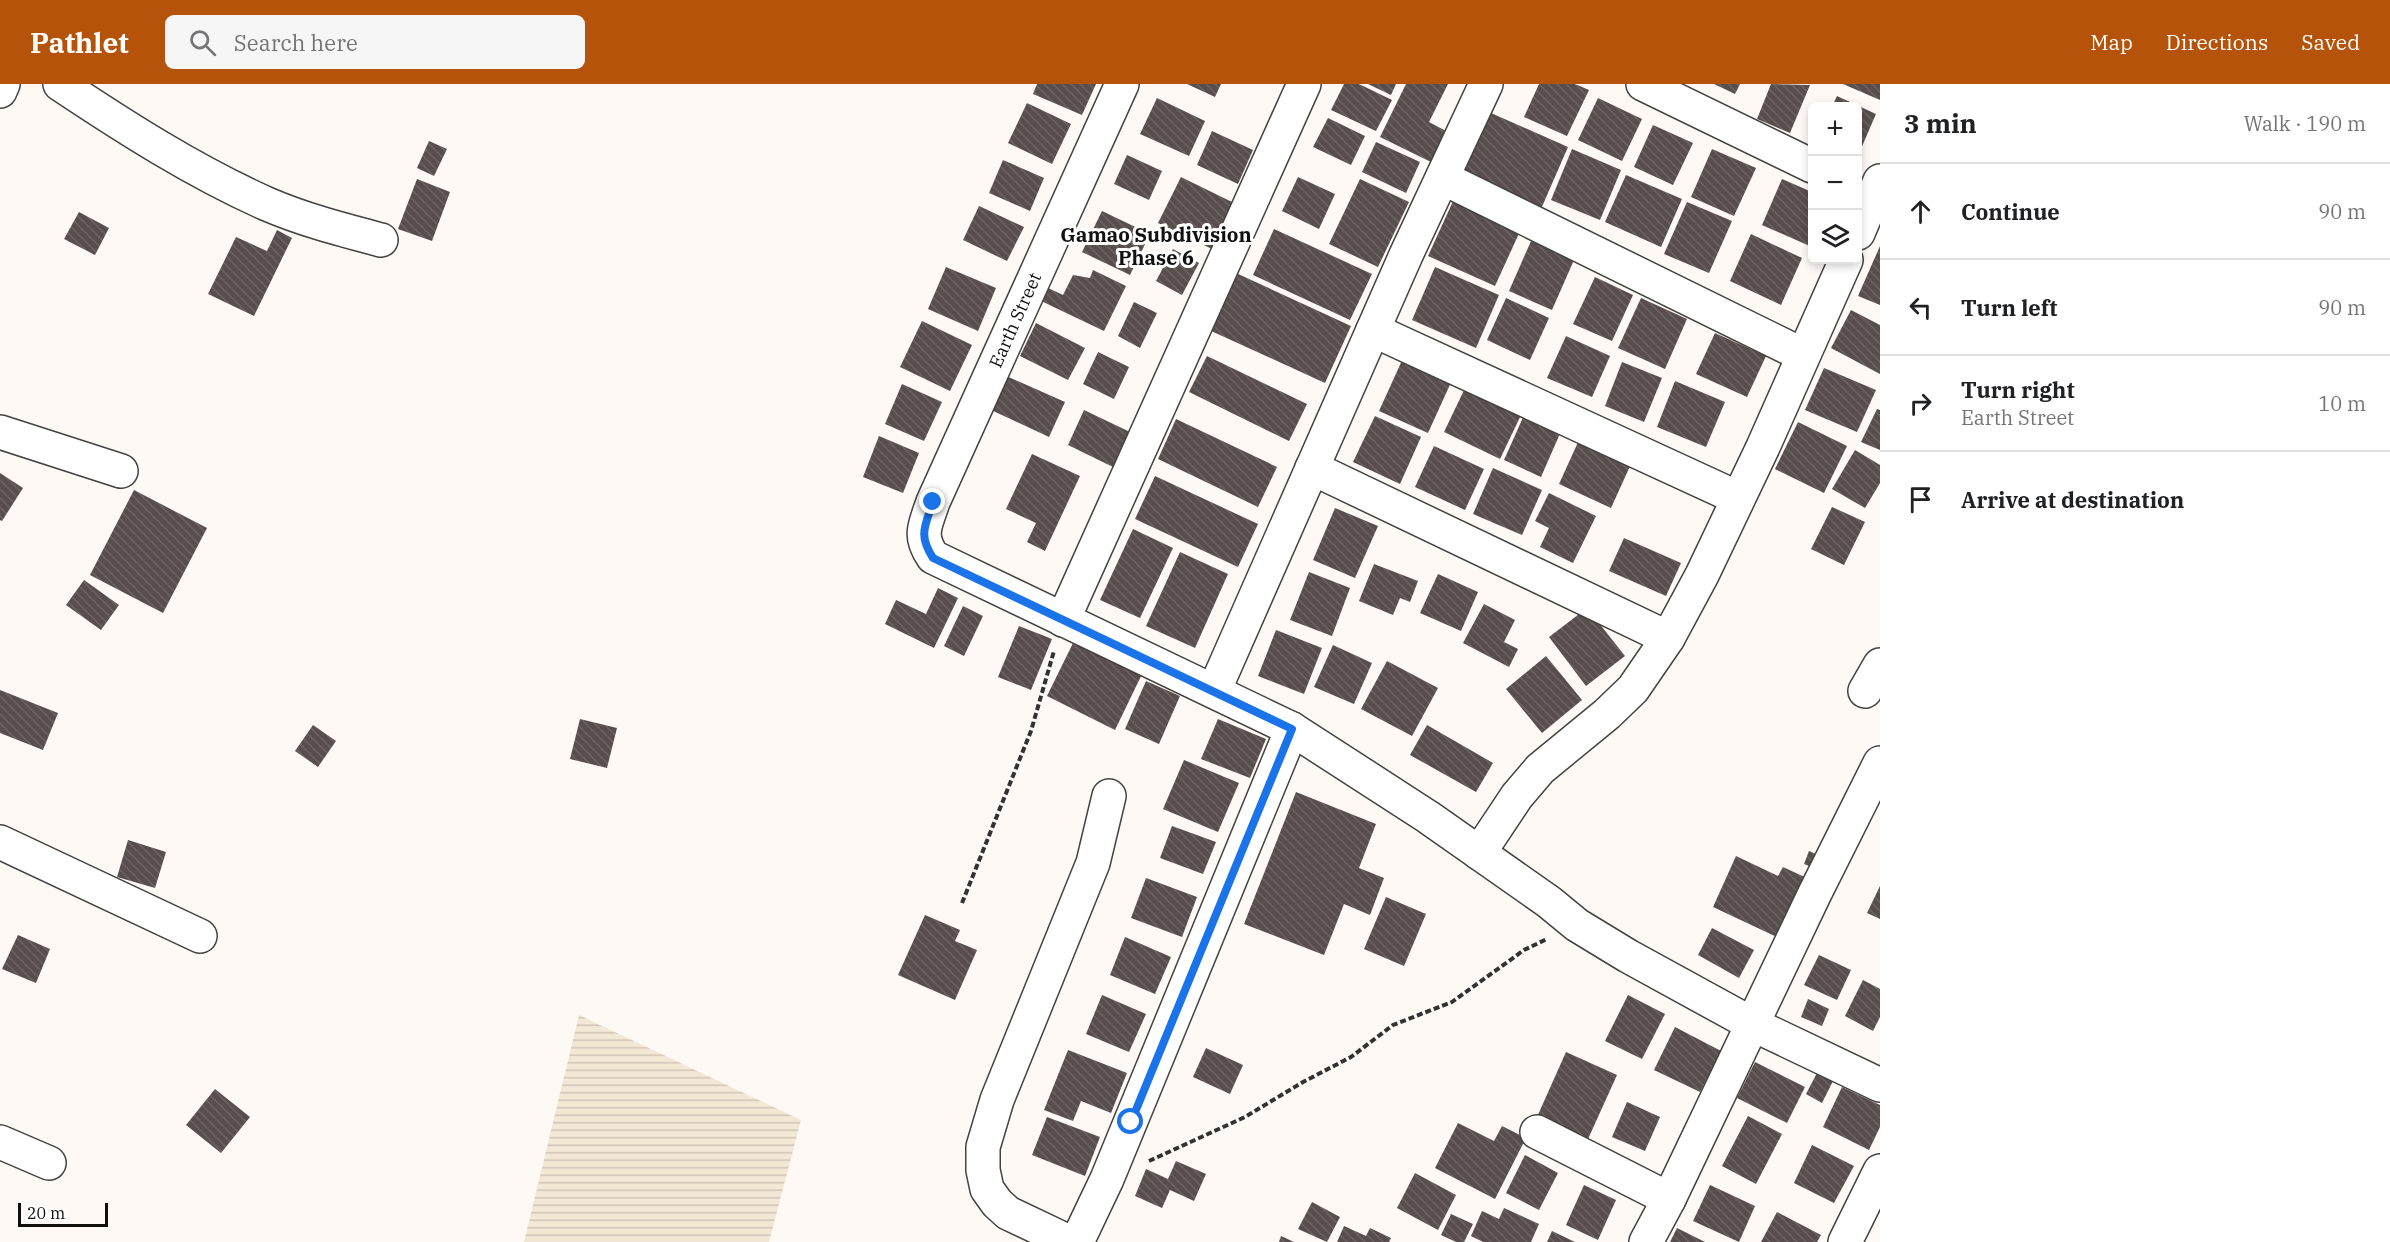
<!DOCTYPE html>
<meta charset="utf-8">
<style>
body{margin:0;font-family:"IBM Plex Serif",serif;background:#f6f6f6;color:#202124}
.controls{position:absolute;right:18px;top:18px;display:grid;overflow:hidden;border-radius:9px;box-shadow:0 3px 9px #0003}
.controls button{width:54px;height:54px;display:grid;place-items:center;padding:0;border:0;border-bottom:2px solid #e0e0e0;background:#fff;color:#202124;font:30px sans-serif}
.scale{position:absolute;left:18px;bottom:15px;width:90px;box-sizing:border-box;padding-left:6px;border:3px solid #101010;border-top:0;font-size:16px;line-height:21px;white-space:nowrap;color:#101010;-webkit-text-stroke:4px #fff;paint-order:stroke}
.stop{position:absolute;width:18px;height:18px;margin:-14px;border:4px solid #1a73e8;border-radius:50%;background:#fff}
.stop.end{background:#1a73e8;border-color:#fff;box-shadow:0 2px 6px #0008}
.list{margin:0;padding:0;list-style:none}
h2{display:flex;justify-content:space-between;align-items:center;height:78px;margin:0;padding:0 24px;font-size:26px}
h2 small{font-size:20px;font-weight:400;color:#757577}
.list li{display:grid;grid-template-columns:39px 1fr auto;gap:18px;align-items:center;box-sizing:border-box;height:96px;padding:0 24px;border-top:2px solid #e0e0e0}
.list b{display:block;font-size:22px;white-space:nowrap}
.list p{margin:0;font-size:20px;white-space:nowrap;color:#757577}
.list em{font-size:20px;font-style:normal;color:#757577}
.icon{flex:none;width:33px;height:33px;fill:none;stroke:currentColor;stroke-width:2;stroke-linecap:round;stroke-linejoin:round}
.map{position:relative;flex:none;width:1880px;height:1158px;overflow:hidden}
header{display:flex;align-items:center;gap:36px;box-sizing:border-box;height:84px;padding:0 30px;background:#b45309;color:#fff}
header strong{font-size:28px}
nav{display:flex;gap:33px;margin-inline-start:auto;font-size:21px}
.search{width:420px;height:54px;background:#f6f6f6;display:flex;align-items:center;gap:15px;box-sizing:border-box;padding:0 21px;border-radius:9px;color:#757577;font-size:22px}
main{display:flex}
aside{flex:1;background:#fff}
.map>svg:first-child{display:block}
.farmland{fill:url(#farmland-rules)}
.building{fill:url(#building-back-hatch)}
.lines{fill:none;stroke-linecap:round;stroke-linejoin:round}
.minor-casing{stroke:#434343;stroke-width:36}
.path{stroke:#323232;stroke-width:4;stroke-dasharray:6 3;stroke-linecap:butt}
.minor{stroke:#fff;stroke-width:33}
.route{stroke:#1a73e8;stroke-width:8}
.labels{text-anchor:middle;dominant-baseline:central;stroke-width:6;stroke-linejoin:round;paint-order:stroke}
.street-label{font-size:18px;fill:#101010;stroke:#fff}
.neighbourhood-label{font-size:20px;font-weight:bold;fill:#101010;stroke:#fff}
</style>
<header>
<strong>Pathlet</strong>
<div class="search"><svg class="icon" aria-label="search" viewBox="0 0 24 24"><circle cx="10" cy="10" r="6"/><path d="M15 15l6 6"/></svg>Search here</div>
<nav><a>Map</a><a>Directions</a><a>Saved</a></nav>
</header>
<main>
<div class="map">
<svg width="1880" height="1158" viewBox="0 0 1880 1158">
<defs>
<pattern id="farmland-rules" width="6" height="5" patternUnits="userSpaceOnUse" patternTransform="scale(1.5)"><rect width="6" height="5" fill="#f3e8d6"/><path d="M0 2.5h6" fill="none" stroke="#cfc6b7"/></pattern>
<pattern id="building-back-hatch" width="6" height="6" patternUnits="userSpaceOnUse" patternTransform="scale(1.5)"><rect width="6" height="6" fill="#584e4e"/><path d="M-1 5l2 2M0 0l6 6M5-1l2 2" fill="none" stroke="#6b6363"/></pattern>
</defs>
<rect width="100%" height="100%" fill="#fef9f5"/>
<polygon class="farmland" points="579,931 801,1036 769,1158 524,1158"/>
<g class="building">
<polygon points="1037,0 1096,0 1082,31 1033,10"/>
<polygon points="1187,0 1221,0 1215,13"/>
<polygon points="1344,0 1359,0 1392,16 1376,47 1331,26"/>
<polygon points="1368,0 1396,0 1391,11"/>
<polygon points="1406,0 1448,0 1429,38 1448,48 1433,79 1380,53"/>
<polygon points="1539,0 1575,0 1589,6 1567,52 1524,33"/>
<polygon points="1714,0 1740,0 1735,10"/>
<polygon points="1771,0 1810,1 1790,49 1757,35"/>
<polygon points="1843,0 1880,0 1880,16"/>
<polygon points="1837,12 1876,30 1860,67 1858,66 1858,22 1832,22"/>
<polygon points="1157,14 1205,37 1189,72 1140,50"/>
<polygon points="1598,14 1642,35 1622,77 1578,56"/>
<polygon points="1027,19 1071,40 1052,80 1008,59"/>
<polygon points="1491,29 1568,63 1541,125 1463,90"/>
<polygon points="1328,34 1365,52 1351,81 1313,63"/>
<polygon points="1653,41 1693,59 1673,101 1634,83"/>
<polygon points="1212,47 1253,66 1238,100 1197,81"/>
<polygon points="429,57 447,65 434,92 417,84"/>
<polygon points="1376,58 1420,78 1406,109 1362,88"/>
<polygon points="1572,65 1621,86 1600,136 1551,116"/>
<polygon points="1712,65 1756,84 1734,132 1691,113"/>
<polygon points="1127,71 1162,87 1149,116 1114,100"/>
<polygon points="1003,76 1044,94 1030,127 989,109"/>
<polygon points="1626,91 1682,115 1661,163 1605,138"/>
<polygon points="1181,93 1234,119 1212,165 1158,139"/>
<polygon points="1298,93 1335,110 1319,145 1282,127"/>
<polygon points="417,95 450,108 432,157 398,145"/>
<polygon points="1360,95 1409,118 1378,183 1329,160"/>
<polygon points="1782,95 1812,108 1812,163 1762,141"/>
<polygon points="1454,115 1521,145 1495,202 1428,172"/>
<polygon points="1687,118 1732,137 1709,189 1664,170"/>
<polygon points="979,122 1024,143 1007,177 963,156"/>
<polygon points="1102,127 1150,150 1130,191 1082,168"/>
<polygon points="79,128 109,144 95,171 64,155"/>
<polygon points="1274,145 1372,190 1350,236 1253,191"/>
<polygon points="277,146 292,154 254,232 208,210 236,153 267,167"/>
<polygon points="1751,150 1802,174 1781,221 1730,197"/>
<polygon points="1531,157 1574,176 1552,226 1509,207"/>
<polygon points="1880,162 1880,221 1858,212"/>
<polygon points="1173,165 1199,179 1182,211 1156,197"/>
<polygon points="946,183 996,204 978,247 928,225"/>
<polygon points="1435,183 1499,211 1476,264 1412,236"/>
<polygon points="1093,186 1126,202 1104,247 1039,216 1046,203 1063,211 1073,191 1090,194"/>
<polygon points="1236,189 1351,242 1325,299 1209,246"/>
<polygon points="1595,193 1633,211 1612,257 1573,240"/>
<polygon points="1506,214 1549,234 1530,276 1487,256"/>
<polygon points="1641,214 1687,235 1665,285 1618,264"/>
<polygon points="1134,218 1157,229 1140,264 1118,252"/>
<polygon points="1851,226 1880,241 1880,290 1831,264"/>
<polygon points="922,237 972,261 950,307 900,283"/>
<polygon points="1036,239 1085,264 1068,296 1020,272"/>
<polygon points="1715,249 1766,272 1747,313 1696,290"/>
<polygon points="1566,252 1610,272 1592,313 1547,294"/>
<polygon points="1098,268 1129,283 1114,315 1083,300"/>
<polygon points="1207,272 1307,320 1289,357 1189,308"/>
<polygon points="1404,272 1453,294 1428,349 1379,327"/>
<polygon points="1622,278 1662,294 1644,338 1605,322"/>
<polygon points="1824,284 1876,306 1857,348 1805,326"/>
<polygon points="1004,291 1065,318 1049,353 989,325"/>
<polygon points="1675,297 1725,318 1706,363 1657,343"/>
<polygon points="902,300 942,318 924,357 885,340"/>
<polygon points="1466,302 1522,329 1500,375 1444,348"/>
<polygon points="1877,325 1880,326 1880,366 1861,358"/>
<polygon points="1084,326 1130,348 1113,383 1068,361"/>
<polygon points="1525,329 1562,345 1541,393 1504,376"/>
<polygon points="1375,332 1421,353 1400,400 1353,378"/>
<polygon points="1176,335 1277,383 1258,423 1158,375"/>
<polygon points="1798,338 1847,362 1824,409 1775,385"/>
<polygon points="879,352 919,369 903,409 863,393"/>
<polygon points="1579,356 1631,380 1611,424 1559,400"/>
<polygon points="1434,362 1484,385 1465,426 1415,403"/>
<polygon points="1855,366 1880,381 1880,399 1865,424 1832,405"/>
<polygon points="1032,370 1080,392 1045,467 1027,458 1036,439 1006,425"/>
<polygon points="1493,384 1542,406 1522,451 1473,430"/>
<polygon points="0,389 23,404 2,437 0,436"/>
<polygon points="1155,392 1258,440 1238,483 1135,435"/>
<polygon points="134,406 207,444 163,529 90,491"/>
<polygon points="1549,409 1596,432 1573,479 1540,463 1549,444 1535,437"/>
<polygon points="1832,423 1865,438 1844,481 1811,465"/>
<polygon points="1335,424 1378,442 1355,494 1313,476"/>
<polygon points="1133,445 1173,464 1140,534 1100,516"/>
<polygon points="1624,454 1681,479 1666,512 1609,487"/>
<polygon points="1180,468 1228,490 1195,564 1146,542"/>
<polygon points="1374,480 1418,497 1410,518 1400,514 1393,531 1359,517"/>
<polygon points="1309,488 1350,504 1332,552 1290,536"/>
<polygon points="1438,490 1478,508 1461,547 1420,529"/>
<polygon points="84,496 119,521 101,546 66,521"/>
<polygon points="938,504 958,514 934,564 885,540 896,516 926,530"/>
<polygon points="1484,520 1515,536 1504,558 1518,565 1509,583 1463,559"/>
<polygon points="963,522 983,532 964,572 944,562"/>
<polygon points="1587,524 1625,572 1586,602 1549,553"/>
<polygon points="1019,542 1052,555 1031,606 998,593"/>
<polygon points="1276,546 1322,564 1304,610 1258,592"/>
<polygon points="1076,553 1144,586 1115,646 1047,612"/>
<polygon points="1333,561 1372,579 1354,620 1314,603"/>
<polygon points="1546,572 1582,616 1542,649 1506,605"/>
<polygon points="1387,577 1438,604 1412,652 1361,625"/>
<polygon points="1146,597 1180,612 1159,660 1125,645"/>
<polygon points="0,606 58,629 43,666 0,649"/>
<polygon points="580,635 617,644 607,684 570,675"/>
<polygon points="1218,635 1266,655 1250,694 1201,675"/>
<polygon points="313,641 336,657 318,683 295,667"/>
<polygon points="1427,641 1493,679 1476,708 1410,671"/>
<polygon points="1184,676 1239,699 1218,748 1163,725"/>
<polygon points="1296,708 1376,740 1359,784 1384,794 1370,831 1344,820 1324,871 1244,840"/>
<polygon points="1172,742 1216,758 1203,790 1160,774"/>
<polygon points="128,756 166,768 155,804 117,793"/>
<polygon points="1809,767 1825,774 1819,786 1804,780"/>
<polygon points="1736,772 1778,792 1783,783 1811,796 1783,856 1713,823"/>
<polygon points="1146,794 1197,813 1182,853 1131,834"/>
<polygon points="1880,802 1880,835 1867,829"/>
<polygon points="1386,813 1426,830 1404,882 1364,865"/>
<polygon points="925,831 960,846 955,857 977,866 955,916 898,891"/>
<polygon points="1712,844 1754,866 1739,894 1698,871"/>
<polygon points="18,851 50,865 36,899 2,885"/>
<polygon points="1125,853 1171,873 1155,910 1110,891"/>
<polygon points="1819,871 1851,886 1837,916 1804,901"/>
<polygon points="1863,896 1880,905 1880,933 1873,947 1845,932"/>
<polygon points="1102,911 1146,930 1129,968 1086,950"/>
<polygon points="1628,911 1665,930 1642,975 1605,957"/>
<polygon points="1808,915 1829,925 1822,942 1801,933"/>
<polygon points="1675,943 1721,967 1700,1008 1654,986"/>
<polygon points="1206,964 1243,981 1230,1010 1193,993"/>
<polygon points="1068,966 1127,989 1111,1029 1081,1017 1073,1037 1044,1026"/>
<polygon points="1566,968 1617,991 1588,1055 1537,1033"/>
<polygon points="1755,978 1805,1003 1787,1039 1737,1014"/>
<polygon points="1818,987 1834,995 1822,1019 1806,1010"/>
<polygon points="1842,1003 1880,1021 1880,1043 1869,1066 1823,1043"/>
<polygon points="215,1005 250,1033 221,1069 186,1041"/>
<polygon points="1627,1018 1660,1033 1645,1067 1612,1053"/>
<polygon points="1748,1032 1782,1050 1756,1100 1722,1082"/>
<polygon points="1047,1033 1100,1053 1085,1092 1032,1071"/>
<polygon points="1458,1039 1494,1057 1502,1042 1526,1054 1495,1115 1435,1084"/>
<polygon points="1812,1061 1854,1082 1834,1119 1794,1099"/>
<polygon points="1525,1071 1558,1089 1539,1126 1506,1109"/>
<polygon points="1176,1077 1206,1090 1194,1117 1170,1106 1162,1124 1135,1112 1146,1085 1168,1095"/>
<polygon points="1415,1089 1456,1111 1438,1146 1397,1124"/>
<polygon points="1584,1101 1616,1116 1598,1156 1566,1141"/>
<polygon points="1710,1101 1755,1122 1739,1158 1693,1137"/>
<polygon points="1312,1118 1340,1133 1327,1158 1298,1145"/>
<polygon points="1504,1124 1539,1140 1531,1158 1483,1158 1471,1152 1482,1127 1499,1135"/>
<polygon points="1777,1128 1821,1151 1817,1158 1761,1158"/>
<polygon points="1451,1130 1473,1140 1464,1158 1456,1158 1441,1151"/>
<polygon points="1344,1142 1366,1152 1370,1144 1391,1154 1389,1158 1337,1158"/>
<polygon points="1677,1144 1705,1158 1670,1158"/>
<polygon points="1552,1147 1575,1158 1547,1158"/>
<polygon points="1281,1152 1294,1158 1279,1158"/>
</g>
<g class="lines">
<defs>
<g id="minor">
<path d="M60,0c66,44 135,88 207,120 37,16 76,26 114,36"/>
<path d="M1122,0l-189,418c-8,24 -15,33 0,55l359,172 136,88 121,85 28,23 51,31 124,68 128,61"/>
<polyline points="1643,0 1812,82"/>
<polyline points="0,7 3,0"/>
<polyline points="1443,94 1803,271"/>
<polyline points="1858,149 1880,97"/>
<polyline points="1373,246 1738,414"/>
<polyline points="0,348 121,387"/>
<polyline points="1312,384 1668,554"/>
<polyline points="1063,536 1304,0"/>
<polyline points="1214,607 1406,171 1486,0"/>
<polyline points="1865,607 1880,581"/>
<polyline points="0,758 200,852"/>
<polyline points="1479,769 1517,712 1540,685 1607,630 1633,605 1668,554 1702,491 1763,363 1846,176"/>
<polyline points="1537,1048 1669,1115"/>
<polyline points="0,1058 49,1079"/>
<polyline points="1069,1158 1008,1129 997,1119 987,1105 983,1086 983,1063 997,1016 1093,779 1109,712"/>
<polyline points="1077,1158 1107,1095 1292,645"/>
<polyline points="1646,1158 1669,1115 1814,811 1880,679"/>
<polyline points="1845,1158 1880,1087"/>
</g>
</defs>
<use href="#minor" class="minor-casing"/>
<g class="path">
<polyline points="962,819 1031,647 1054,567"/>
<polyline points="1149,1077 1245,1033 1303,998 1351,973 1393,941 1452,918 1524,866 1547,855"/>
</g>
<use href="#minor" class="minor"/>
</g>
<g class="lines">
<path class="route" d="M933,418c-8,24 -15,33 0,56l359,171 -161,393"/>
</g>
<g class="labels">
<g class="street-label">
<text transform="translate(1015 236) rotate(-66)">Earth Street</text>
</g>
<g class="neighbourhood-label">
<text x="1156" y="150">Gamao Subdivision<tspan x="1156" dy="23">Phase 6</tspan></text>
</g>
</g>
</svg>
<div class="controls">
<button>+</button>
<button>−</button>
<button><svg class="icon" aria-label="layers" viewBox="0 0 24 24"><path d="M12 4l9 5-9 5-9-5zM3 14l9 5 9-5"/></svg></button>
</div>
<div class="scale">20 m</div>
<div class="stop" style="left:1131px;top:1038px"></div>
<div class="stop end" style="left:933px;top:418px"></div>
</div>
<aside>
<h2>3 min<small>Walk · 190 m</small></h2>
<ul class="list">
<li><svg class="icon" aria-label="ahead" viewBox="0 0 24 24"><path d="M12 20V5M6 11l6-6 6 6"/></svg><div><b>Continue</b></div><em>90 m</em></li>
<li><svg class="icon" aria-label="left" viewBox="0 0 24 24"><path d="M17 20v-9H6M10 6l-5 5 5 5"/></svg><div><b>Turn left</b></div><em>90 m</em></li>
<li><svg class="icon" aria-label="right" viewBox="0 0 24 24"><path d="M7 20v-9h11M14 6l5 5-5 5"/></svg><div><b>Turn right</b><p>Earth Street</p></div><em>10 m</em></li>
<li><svg class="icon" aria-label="arrive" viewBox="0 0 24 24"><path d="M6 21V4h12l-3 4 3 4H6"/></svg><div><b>Arrive at destination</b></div></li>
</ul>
</aside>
</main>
